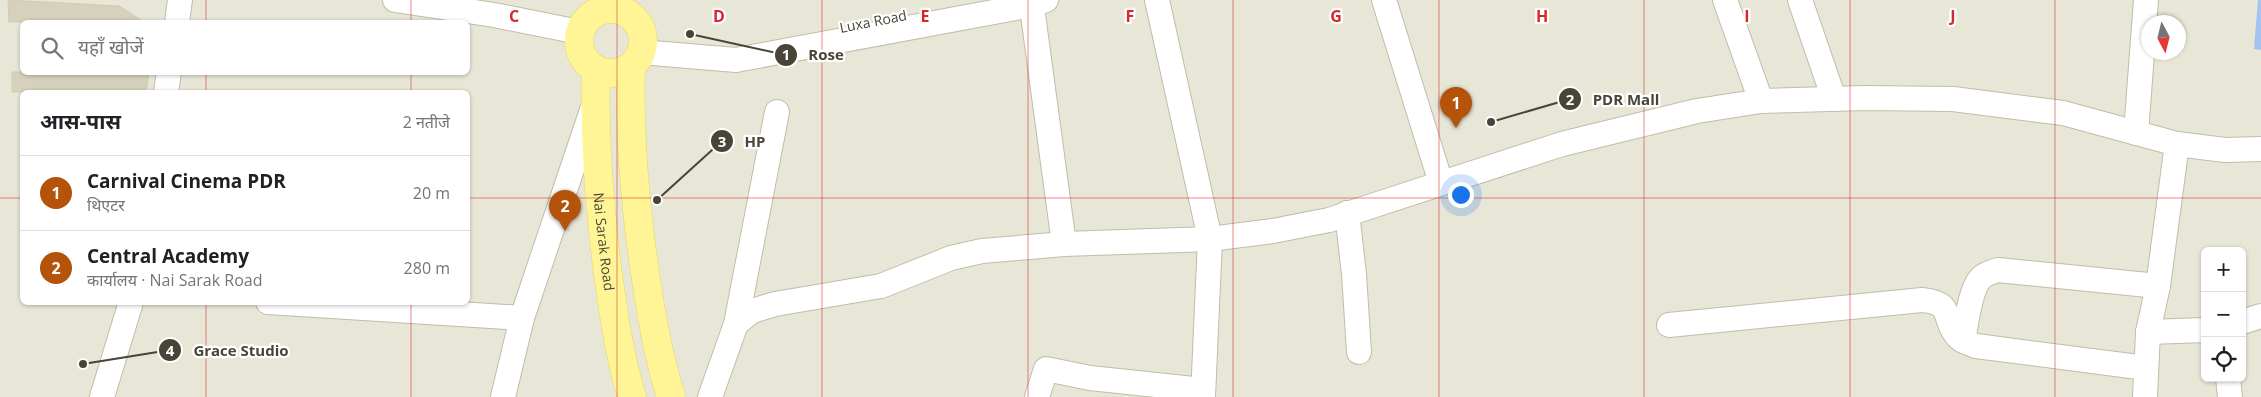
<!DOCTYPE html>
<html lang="hi">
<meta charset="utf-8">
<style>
body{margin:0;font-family:"Open Sans","Noto Sans Devanagari",sans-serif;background:#f6f6f6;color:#202124}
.controls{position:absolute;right:15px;bottom:15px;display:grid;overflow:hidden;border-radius:8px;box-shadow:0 1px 4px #0004}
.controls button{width:45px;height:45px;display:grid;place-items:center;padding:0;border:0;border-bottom:1px solid #e0e0e0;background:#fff;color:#202124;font:25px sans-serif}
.compass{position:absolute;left:2141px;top:15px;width:45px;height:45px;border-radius:50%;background:#fff;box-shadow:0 1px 4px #0004;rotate:173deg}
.you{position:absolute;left:1460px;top:194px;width:18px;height:18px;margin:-12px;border:4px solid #fff;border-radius:50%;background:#1a73e8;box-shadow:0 0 0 8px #1a73e833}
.badge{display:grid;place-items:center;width:32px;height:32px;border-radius:50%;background:#b45309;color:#fff;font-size:16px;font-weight:700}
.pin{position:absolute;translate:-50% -41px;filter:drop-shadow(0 1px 2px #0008)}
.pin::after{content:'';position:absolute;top:26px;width:18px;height:15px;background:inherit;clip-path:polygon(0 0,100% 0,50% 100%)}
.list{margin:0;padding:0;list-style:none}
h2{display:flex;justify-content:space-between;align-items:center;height:65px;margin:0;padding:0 20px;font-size:21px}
h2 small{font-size:16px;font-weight:400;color:#757577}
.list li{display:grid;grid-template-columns:32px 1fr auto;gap:15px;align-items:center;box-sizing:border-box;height:75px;padding:0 20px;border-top:1px solid #e0e0e0}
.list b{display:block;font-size:19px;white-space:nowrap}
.list p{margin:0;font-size:16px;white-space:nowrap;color:#757577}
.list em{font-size:16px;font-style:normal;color:#757577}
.icon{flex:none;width:28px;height:28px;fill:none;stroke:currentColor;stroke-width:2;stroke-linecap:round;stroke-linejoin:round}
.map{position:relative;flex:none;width:2261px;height:397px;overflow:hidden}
.search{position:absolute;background:#fff;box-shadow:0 1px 4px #0004;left:20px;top:20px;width:450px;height:55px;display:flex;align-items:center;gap:12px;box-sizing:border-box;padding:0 18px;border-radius:8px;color:#757577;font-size:19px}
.panel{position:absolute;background:#fff;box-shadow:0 1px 4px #0004;left:20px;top:90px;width:450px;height:215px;border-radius:8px}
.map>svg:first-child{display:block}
.residential{fill:#e8e6d6;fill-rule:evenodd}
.water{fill:url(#water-ripples)}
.building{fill:#d6d1bd;stroke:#d1cbb0}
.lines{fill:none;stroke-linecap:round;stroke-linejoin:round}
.minor-casing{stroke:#c0bdaa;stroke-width:26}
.major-casing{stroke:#e5d865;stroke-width:29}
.minor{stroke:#fff;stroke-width:24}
.major{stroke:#fff596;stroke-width:28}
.grid{fill:none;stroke:#d62828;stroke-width:1;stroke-opacity:0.55}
.labels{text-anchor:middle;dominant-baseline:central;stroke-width:4.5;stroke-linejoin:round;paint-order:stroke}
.street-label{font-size:14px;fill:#484437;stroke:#fff}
.grid-label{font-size:16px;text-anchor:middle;font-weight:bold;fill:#d62828;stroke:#fff;stroke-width:4.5;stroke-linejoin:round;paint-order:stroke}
.leader{fill:none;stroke:#484437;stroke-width:2}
.callout-dot{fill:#484437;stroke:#fff;stroke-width:2}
.mark-label{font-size:15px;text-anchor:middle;font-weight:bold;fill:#fff}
.callout-label{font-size:15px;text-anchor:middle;font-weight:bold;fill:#484437;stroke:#fff;stroke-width:4.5;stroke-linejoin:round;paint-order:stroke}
</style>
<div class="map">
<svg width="2261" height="397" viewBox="0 0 2261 397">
<defs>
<pattern id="water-ripples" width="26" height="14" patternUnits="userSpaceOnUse" patternTransform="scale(1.25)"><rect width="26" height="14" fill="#a4c3f1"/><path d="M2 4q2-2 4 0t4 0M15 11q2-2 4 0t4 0" fill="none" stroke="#88a0c4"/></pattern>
</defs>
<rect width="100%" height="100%" fill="#f4f3e8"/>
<path class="residential" d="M0,0h2261v397h-2261zM22,22h446v50h-446zM2148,22h30v30h-30zM22,92h446v210h-446zM2205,251h37v127h-37z"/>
<polygon class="water" points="2258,0 2261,0 2261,50 2254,49"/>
<g class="building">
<polygon points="8,0 119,6 144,22 9,22"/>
<polygon points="12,72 149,72 146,92 12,92"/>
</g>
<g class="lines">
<defs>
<g id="minor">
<polyline points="395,0 494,15 579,32"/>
<polyline points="1031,0 1064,244"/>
<polyline points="1157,0 1210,239 1203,397"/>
<polyline points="1384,0 1441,183"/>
<polyline points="1725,0 1761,101"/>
<polyline points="1800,0 1834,99"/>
<polyline points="177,22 180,0"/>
<polyline points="641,52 736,60 1031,5 1046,0"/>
<polyline points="166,92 169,72"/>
<polyline points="2136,133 2146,0"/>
<polyline points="1347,213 1354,274 1359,352"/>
<polyline points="268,302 522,318"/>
<polyline points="2242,322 2261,316"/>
<polyline points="736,324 777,112"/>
<path d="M1669,325l253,-25c34,3 19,19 36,37 5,5 12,6 18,9l170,22"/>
<polyline points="2148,332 2205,330"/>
<path d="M1963,341c3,-16 7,-51 17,-62 4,-5 12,-7 18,-9l160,16"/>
<polyline points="2228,378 2230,397"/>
<polyline points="102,397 131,302"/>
<polyline points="503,397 522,318 592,110"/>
<polyline points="710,397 736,324 752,311 775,304 881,286 951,258 982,251 1064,244 1210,239 1273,231 1329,220 1562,144 1697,111 1761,101 1865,98 1953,99 2063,113 2177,144 2225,150 2261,149"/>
<polyline points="1037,397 1046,369 1090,378 1203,390"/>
<polyline points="2145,397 2148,332 2158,286 2177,144"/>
</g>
<g id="major">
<circle cx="611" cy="41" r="32"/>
<path d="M631,66c-2,62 3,124 11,186 7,49 14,97 29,145"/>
<path id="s1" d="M596,70c-2,66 3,131 11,196 6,44 12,89 25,131"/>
</g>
</defs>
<use href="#minor" class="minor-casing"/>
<use href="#major" class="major-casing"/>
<use href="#minor" class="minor"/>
<use href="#major" class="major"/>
</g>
<path class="grid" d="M206,0v22M411,0v22M617,0v397M822,0v397M1028,0v397M1233,0v397M1439,0v397M1644,0v397M1850,0v397M2055,0v397M206,72v20M411,72v20M0,198h22M468,198h1793M206,302v95M411,302v95"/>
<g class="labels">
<g class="street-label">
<text transform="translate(873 21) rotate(-11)">Luxa Road</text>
<text stroke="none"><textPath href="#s1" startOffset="172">Nai Sarak Road</textPath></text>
</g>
</g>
<g class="grid-label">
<text x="514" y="22">C</text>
<text x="719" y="22">D</text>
<text x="925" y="22">E</text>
<text x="1130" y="22">F</text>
<text x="1336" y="22">G</text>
<text x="1542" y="22">H</text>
<text x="1747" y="22">I</text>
<text x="1953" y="22">J</text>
</g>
<path class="leader" d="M690 34L786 55M1491 122L1570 99M657 200L722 141M83 364L170 350"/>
<g class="callout-dot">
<circle cx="690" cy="34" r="5"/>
<circle cx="1491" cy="122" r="5"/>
<circle cx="657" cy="200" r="5"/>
<circle cx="83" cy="364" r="5"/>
<circle cx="786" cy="55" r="12"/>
<circle cx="1570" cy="99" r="12"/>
<circle cx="722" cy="141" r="12"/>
<circle cx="170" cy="350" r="12"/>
</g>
<g class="mark-label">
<text x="786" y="60">1</text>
<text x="1570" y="105">2</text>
<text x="722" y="147">3</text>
<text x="170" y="356">4</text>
</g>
<g class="callout-label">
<text x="826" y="60">Rose</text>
<text x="1626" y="105">PDR Mall</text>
<text x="755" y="147">HP</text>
<text x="241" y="356">Grace Studio</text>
</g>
</svg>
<div class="controls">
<button>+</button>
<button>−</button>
<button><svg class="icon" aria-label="locate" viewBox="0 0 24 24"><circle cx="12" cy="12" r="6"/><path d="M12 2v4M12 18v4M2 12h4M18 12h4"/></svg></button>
</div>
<svg class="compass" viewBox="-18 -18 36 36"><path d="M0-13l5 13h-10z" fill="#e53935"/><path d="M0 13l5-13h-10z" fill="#757577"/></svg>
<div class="you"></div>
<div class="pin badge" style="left:1456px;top:128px">1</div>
<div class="pin badge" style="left:565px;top:231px">2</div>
<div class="search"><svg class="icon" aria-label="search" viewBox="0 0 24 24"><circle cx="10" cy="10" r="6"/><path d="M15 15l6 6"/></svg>यहाँ खोजें</div>
<section class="panel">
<h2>आस-पास<small>2 नतीजे</small></h2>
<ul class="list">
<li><span class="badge">1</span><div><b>Carnival Cinema PDR</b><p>थिएटर</p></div><em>20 m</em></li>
<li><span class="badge">2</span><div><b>Central Academy</b><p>कार्यालय · Nai Sarak Road</p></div><em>280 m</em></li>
</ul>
</section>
</div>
